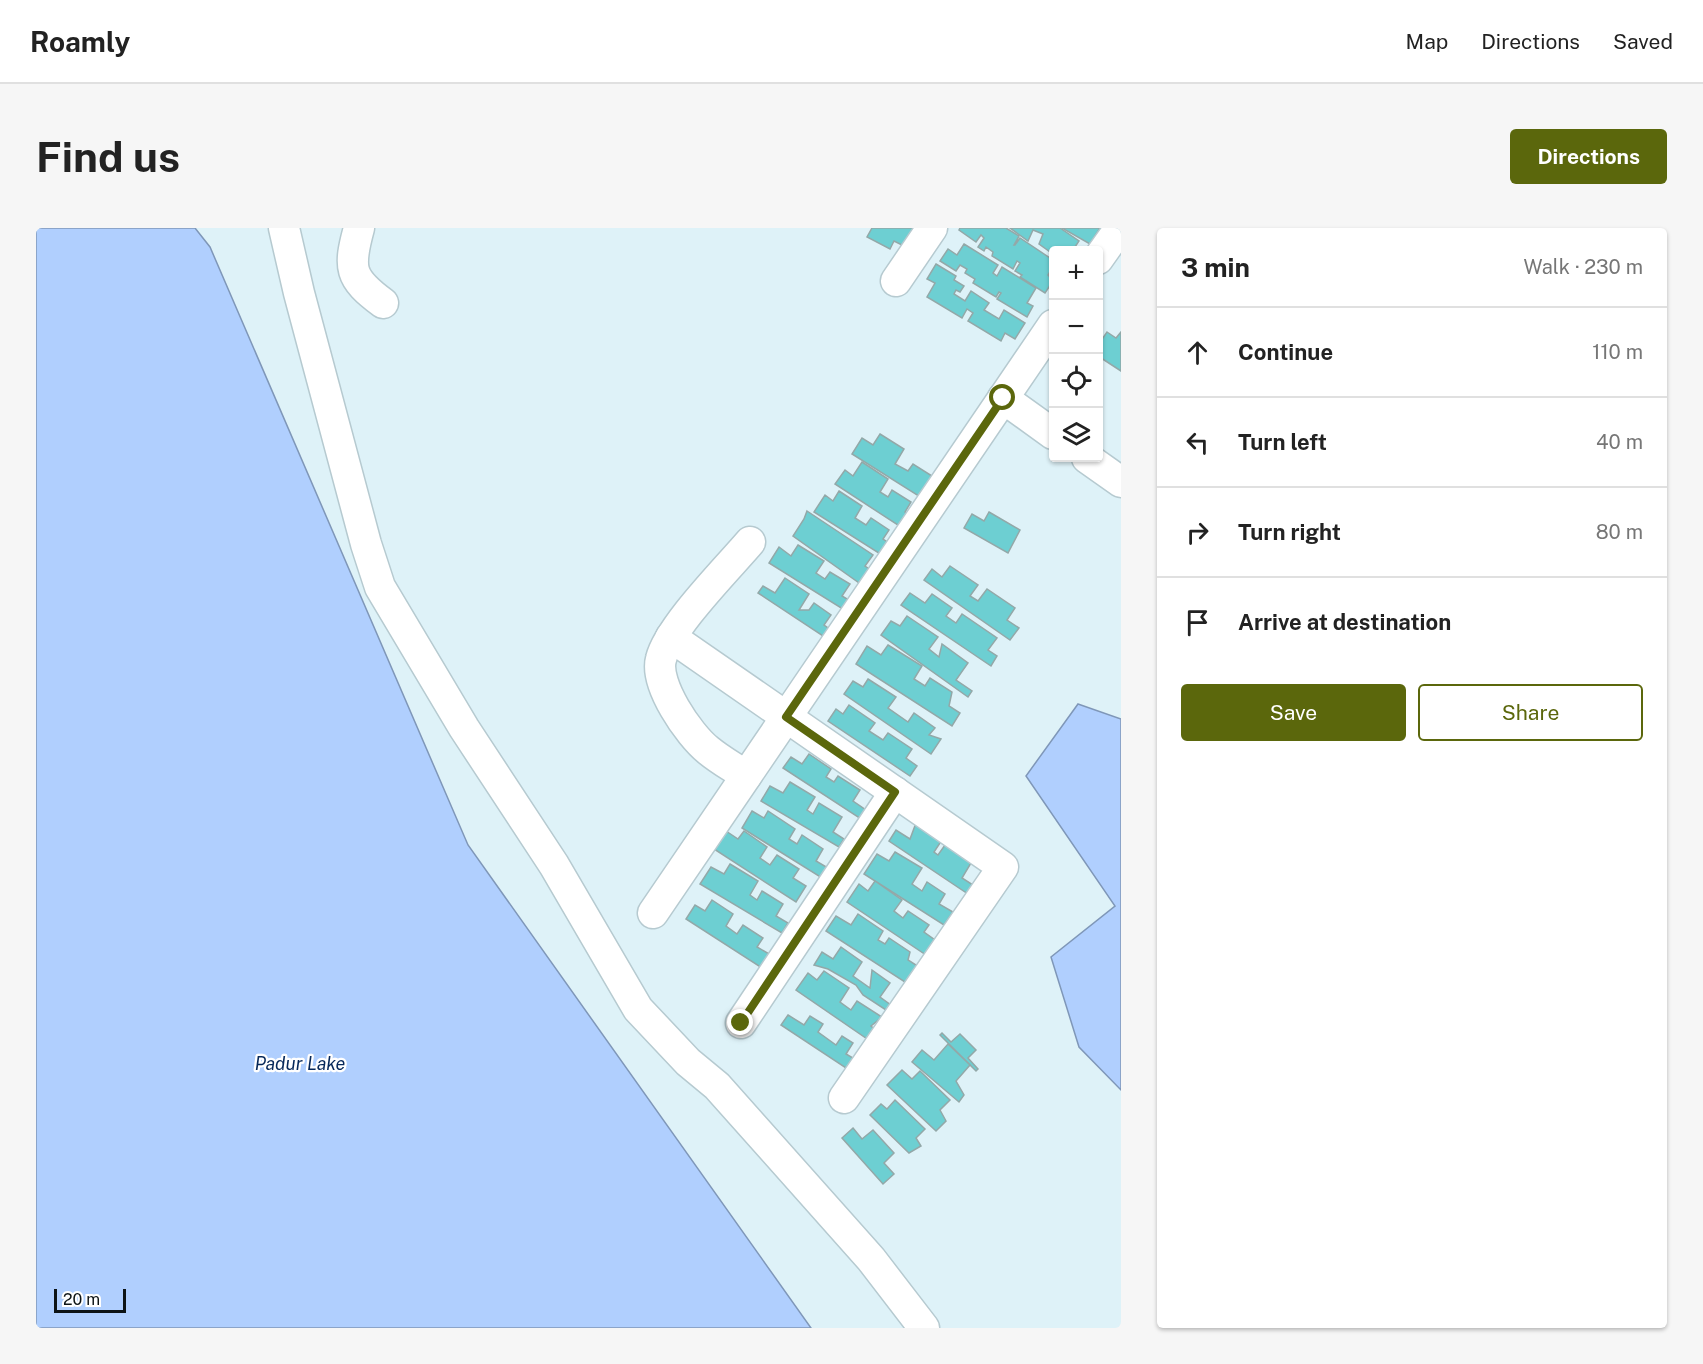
<!DOCTYPE html>
<meta charset="utf-8">
<style>
body{margin:0;font-family:"Public Sans",sans-serif;background:#f6f6f6;color:#222}
.controls{position:absolute;right:18px;top:18px;display:grid;overflow:hidden;border-radius:6px;box-shadow:0 2px 4px #0004}
.controls button{width:54px;height:54px;display:grid;place-items:center;padding:0;border:0;border-bottom:2px solid #e0e0e0;background:#fff;color:#222;font:30px sans-serif}
.scale{position:absolute;left:18px;bottom:15px;width:72px;box-sizing:border-box;padding-left:6px;border:3px solid #0d1416;border-top:0;font-size:16px;line-height:21px;white-space:nowrap;color:#0d1416;-webkit-text-stroke:4px #fff;paint-order:stroke}
.stop{position:absolute;width:18px;height:18px;margin:-14px;border:4px solid #5b670c;border-radius:50%;background:#fff}
.stop.end{background:#5b670c;border-color:#fff;box-shadow:0 2px 6px #0008}
.list{margin:0;padding:0;list-style:none}
h2{display:flex;justify-content:space-between;align-items:center;height:78px;margin:0;padding:0 24px;font-size:26px}
h2 small{font-size:20px;font-weight:400;color:#767676}
.list li{display:grid;grid-template-columns:39px 1fr auto;gap:18px;align-items:center;box-sizing:border-box;height:90px;padding:0 24px;border-top:2px solid #e0e0e0}
.list b{display:block;font-size:22px;white-space:nowrap}
.list em{font-size:20px;font-style:normal;color:#767676}
.actions{display:flex;gap:12px;padding:18px 24px}
.actions a{flex:1;padding:14px 0;border:2px solid #5b670c;border-radius:6px;text-align:center;font-size:21px;color:#5b670c}
.actions .main{background:#5b670c;color:#fff}
.icon{flex:none;width:33px;height:33px;fill:none;stroke:currentColor;stroke-width:2;stroke-linecap:round;stroke-linejoin:round}
.map{position:relative;flex:none;width:1085px;height:1100px;overflow:hidden;border-radius:6px}
header{display:flex;align-items:center;gap:36px;box-sizing:border-box;height:84px;padding:0 30px;background:#fff;border-bottom:2px solid #e0e0e0}
header strong{font-size:28px}
nav{display:flex;gap:33px;margin-inline-start:auto;font-size:21px}
.intro{display:flex;align-items:center;justify-content:space-between;box-sizing:border-box;height:144px;padding:0 36px}
h1{margin:0;font-size:42px}
.button{padding:15px 27px;border-radius:6px;background:#5b670c;color:#fff;font-size:21px;font-weight:700}
main{display:flex;gap:36px;padding:0 36px}
aside{flex:1;background:#fff;border-radius:6px;box-shadow:0 2px 4px #0004}
.map>svg:first-child{display:block}
.water{fill:#b0cffe;stroke:#7f97b8;stroke-width:1.5}
.building{fill:#6dcfd2;stroke:#93a8a8;stroke-width:1.5}
.lines{fill:none;stroke-linecap:round;stroke-linejoin:round}
.minor-casing{stroke:#b6cad0;stroke-width:33}
.minor{stroke:#fff;stroke-width:30}
.route{stroke:#5b670c;stroke-width:8}
.labels{text-anchor:middle;dominant-baseline:central;stroke-width:4.5;stroke-linejoin:round;paint-order:stroke}
.water-label{font-size:18px;font-style:italic;fill:#06285a;stroke:#fff}
</style>
<header>
<strong>Roamly</strong>
<nav><a>Map</a><a>Directions</a><a>Saved</a></nav>
</header>
<div class="intro"><h1>Find us</h1><a class="button">Directions</a></div>
<main>
<div class="map">
<svg width="1085" height="1100" viewBox="0 0 1085 1100">
<rect width="100%" height="100%" fill="#def2f8"/>
<g class="water">
<polygon points="0,0 159,0 174,19 432,617 775,1100 0,1100"/>
<polygon points="1042,476 1085,491 1085,862 1043,819 1015,729 1079,678 990,548"/>
</g>
<g class="building">
<polygon points="836,0 885,0 874,21 858,13 854,21 831,9"/>
<polygon points="924,0 970,0 983,8 978,17 979,17 984,10 1017,32 1017,39 1012,47 1017,53 1009,65 984,49 986,47 979,43 984,35 981,33 977,41 956,28 957,24 950,19 948,23 942,19 948,10 945,7 940,14 923,2"/>
<polygon points="974,0 1024,0 1043,13 1037,22 1017,22 1017,26 1003,16 1007,6 997,2 992,13"/>
<polygon points="1026,0 1064,0 1054,16"/>
<polygon points="928,16 962,37 957,45 961,48 966,39 1000,60 991,75 997,78 991,89 961,71 965,65 963,64 960,69 937,55 939,51 929,45 931,41 924,37 920,43 904,33 912,21 921,27"/>
<polygon points="900,36 920,48 918,52 928,58 924,64 920,62 918,66 929,73 935,63 953,75 948,82 963,91 968,82 989,95 979,111 969,105 965,113 932,93 937,85 931,81 926,90 891,69 899,55 891,51"/>
<polygon points="1071,104 1080,110 1085,104 1085,143 1062,128 1062,117"/>
<polygon points="844,206 868,221 859,236 872,243 877,236 896,248 889,259 889,272 816,226 826,210 837,217"/>
<polygon points="826,234 852,251 844,264 852,269 856,262 875,274 869,284 876,288 868,301 799,256 809,242 817,248"/>
<polygon points="803,263 826,278 819,290 830,297 835,290 853,302 847,311 856,317 849,329 778,284 789,267 797,273"/>
<polygon points="771,283 837,327 829,338 836,343 826,357 757,308 768,291"/>
<polygon points="953,284 984,302 972,325 928,300 936,286 948,293"/>
<polygon points="762,317 788,333 780,345 789,351 794,344 814,356 806,368 816,374 810,383 733,335 743,319 755,328"/>
<polygon points="914,338 942,357 934,368 942,373 951,361 979,380 971,392 983,400 974,412 888,352 896,341 906,349"/>
<polygon points="749,350 773,366 763,382 773,382 778,375 795,387 788,397 795,402 790,410 722,365 727,358 739,365"/>
<polygon points="874,365 889,375 896,366 916,380 910,388 920,395 926,386 961,410 952,422 961,428 955,438 865,377"/>
<polygon points="871,388 902,409 893,421 903,429 906,416 932,435 920,452 936,463 932,469 845,407 855,393 864,398"/>
<polygon points="852,417 886,438 878,451 889,458 894,450 916,464 913,478 924,485 916,498 820,436 831,418 845,427"/>
<polygon points="832,451 860,469 852,480 872,494 878,485 899,500 893,507 905,511 895,526 808,466 817,453 827,459"/>
<polygon points="813,477 839,495 833,503 847,512 852,505 876,521 870,530 881,538 874,548 792,493 800,481 807,486"/>
<polygon points="773,526 795,541 790,549 798,554 802,548 824,562 817,573 830,582 825,591 747,540 755,529 766,536"/>
<polygon points="754,554 779,569 771,582 777,586 783,575 806,589 797,604 808,611 803,619 725,573 734,558 747,565"/>
<polygon points="716,583 728,590 732,583 759,601 753,611 761,616 766,607 787,621 780,633 792,640 786,650 706,600"/>
<polygon points="880,595 906,612 898,624 902,627 909,617 935,635 926,650 937,657 932,666 853,613 860,602 874,611"/>
<polygon points="690,603 702,611 708,603 731,619 724,630 734,637 741,627 763,641 757,650 770,658 760,674 678,621"/>
<polygon points="859,624 886,640 876,656 886,663 891,654 909,666 903,676 917,684 908,697 828,646 841,626 853,633"/>
<polygon points="694,636 722,653 714,667 721,672 726,663 747,676 740,688 752,695 746,705 664,656 675,639 688,646"/>
<polygon points="839,653 866,672 858,683 867,690 872,683 893,697 888,704 899,712 890,727 811,674 823,656 832,663"/>
<polygon points="676,672 697,686 690,698 701,706 707,697 727,710 721,719 735,727 726,740 650,691 659,677 669,683"/>
<polygon points="822,686 847,703 842,712 849,716 853,710 874,724 872,732 883,739 872,756 790,703 800,688 815,697"/>
<polygon points="805,719 826,734 817,748 834,760 836,742 854,755 844,769 855,777 850,782 827,767 820,757 792,741 778,737 786,724 797,731"/>
<polygon points="788,743 813,760 804,774 815,782 821,773 846,789 835,798 843,805 837,815 760,762 772,745 781,752"/>
<polygon points="752,787 768,797 774,788 787,796 782,804 800,817 806,808 817,815 810,826 822,833 816,844 745,797"/>
<polygon points="906,805 915,814 924,806 940,822 932,830 942,841 940,843 904,807"/>
<polygon points="912,816 934,837 920,853 928,867 923,874 876,834 886,822 898,832"/>
<polygon points="866,842 876,851 884,843 914,872 904,882 910,893 900,903 851,857"/>
<polygon points="859,872 889,901 880,910 885,918 873,925 834,887 845,876 851,881"/>
<polygon points="817,900 826,911 837,902 858,925 848,935 858,946 847,956 806,910"/>
</g>
<g class="lines">
<defs>
<g id="minor">
<polyline points="248,0 263,65 330,316 344,359 428,500 518,637 602,781 652,834 681,858 835,1031 888,1100"/>
<path d="M323,0c-11,40 -10,50 24,75"/>
<polyline points="1062,31 1084,0"/>
<polyline points="860,53 896,0"/>
<polyline points="967,170 1017,206"/>
<polyline points="1051,230 1085,254"/>
<polyline points="635,409 967,639 808,870"/>
<path d="M710,548c-13,-9 -26,-16 -38,-26 -19,-15 -54,-66 -47,-91 8,-32 66,-90 89,-117"/>
<polyline points="617,685 1017,97"/>
<polyline points="705,795 859,564"/>
</g>
</defs>
<use href="#minor" class="minor-casing"/>
<use href="#minor" class="minor"/>
</g>
<g class="lines">
<polyline class="route" points="705,795 859,564 750,489 967,170"/>
</g>
<g class="labels">
<g class="water-label">
<text x="264" y="835">Padur Lake</text>
</g>
</g>
</svg>
<div class="controls">
<button>+</button>
<button>−</button>
<button><svg class="icon" aria-label="locate" viewBox="0 0 24 24"><circle cx="12" cy="12" r="6"/><path d="M12 2v4M12 18v4M2 12h4M18 12h4"/></svg></button>
<button><svg class="icon" aria-label="layers" viewBox="0 0 24 24"><path d="M12 4l9 5-9 5-9-5zM3 14l9 5 9-5"/></svg></button>
</div>
<div class="scale">20 m</div>
<div class="stop" style="left:967px;top:170px"></div>
<div class="stop end" style="left:705px;top:795px"></div>
</div>
<aside>
<h2>3 min<small>Walk · 230 m</small></h2>
<ul class="list">
<li><svg class="icon" aria-label="ahead" viewBox="0 0 24 24"><path d="M12 20V5M6 11l6-6 6 6"/></svg><div><b>Continue</b></div><em>110 m</em></li>
<li><svg class="icon" aria-label="left" viewBox="0 0 24 24"><path d="M17 20v-9H6M10 6l-5 5 5 5"/></svg><div><b>Turn left</b></div><em>40 m</em></li>
<li><svg class="icon" aria-label="right" viewBox="0 0 24 24"><path d="M7 20v-9h11M14 6l5 5-5 5"/></svg><div><b>Turn right</b></div><em>80 m</em></li>
<li><svg class="icon" aria-label="arrive" viewBox="0 0 24 24"><path d="M6 21V4h12l-3 4 3 4H6"/></svg><div><b>Arrive at destination</b></div></li>
</ul>
<div class="actions"><a class="main">Save</a><a>Share</a></div>
</aside>
</main>
